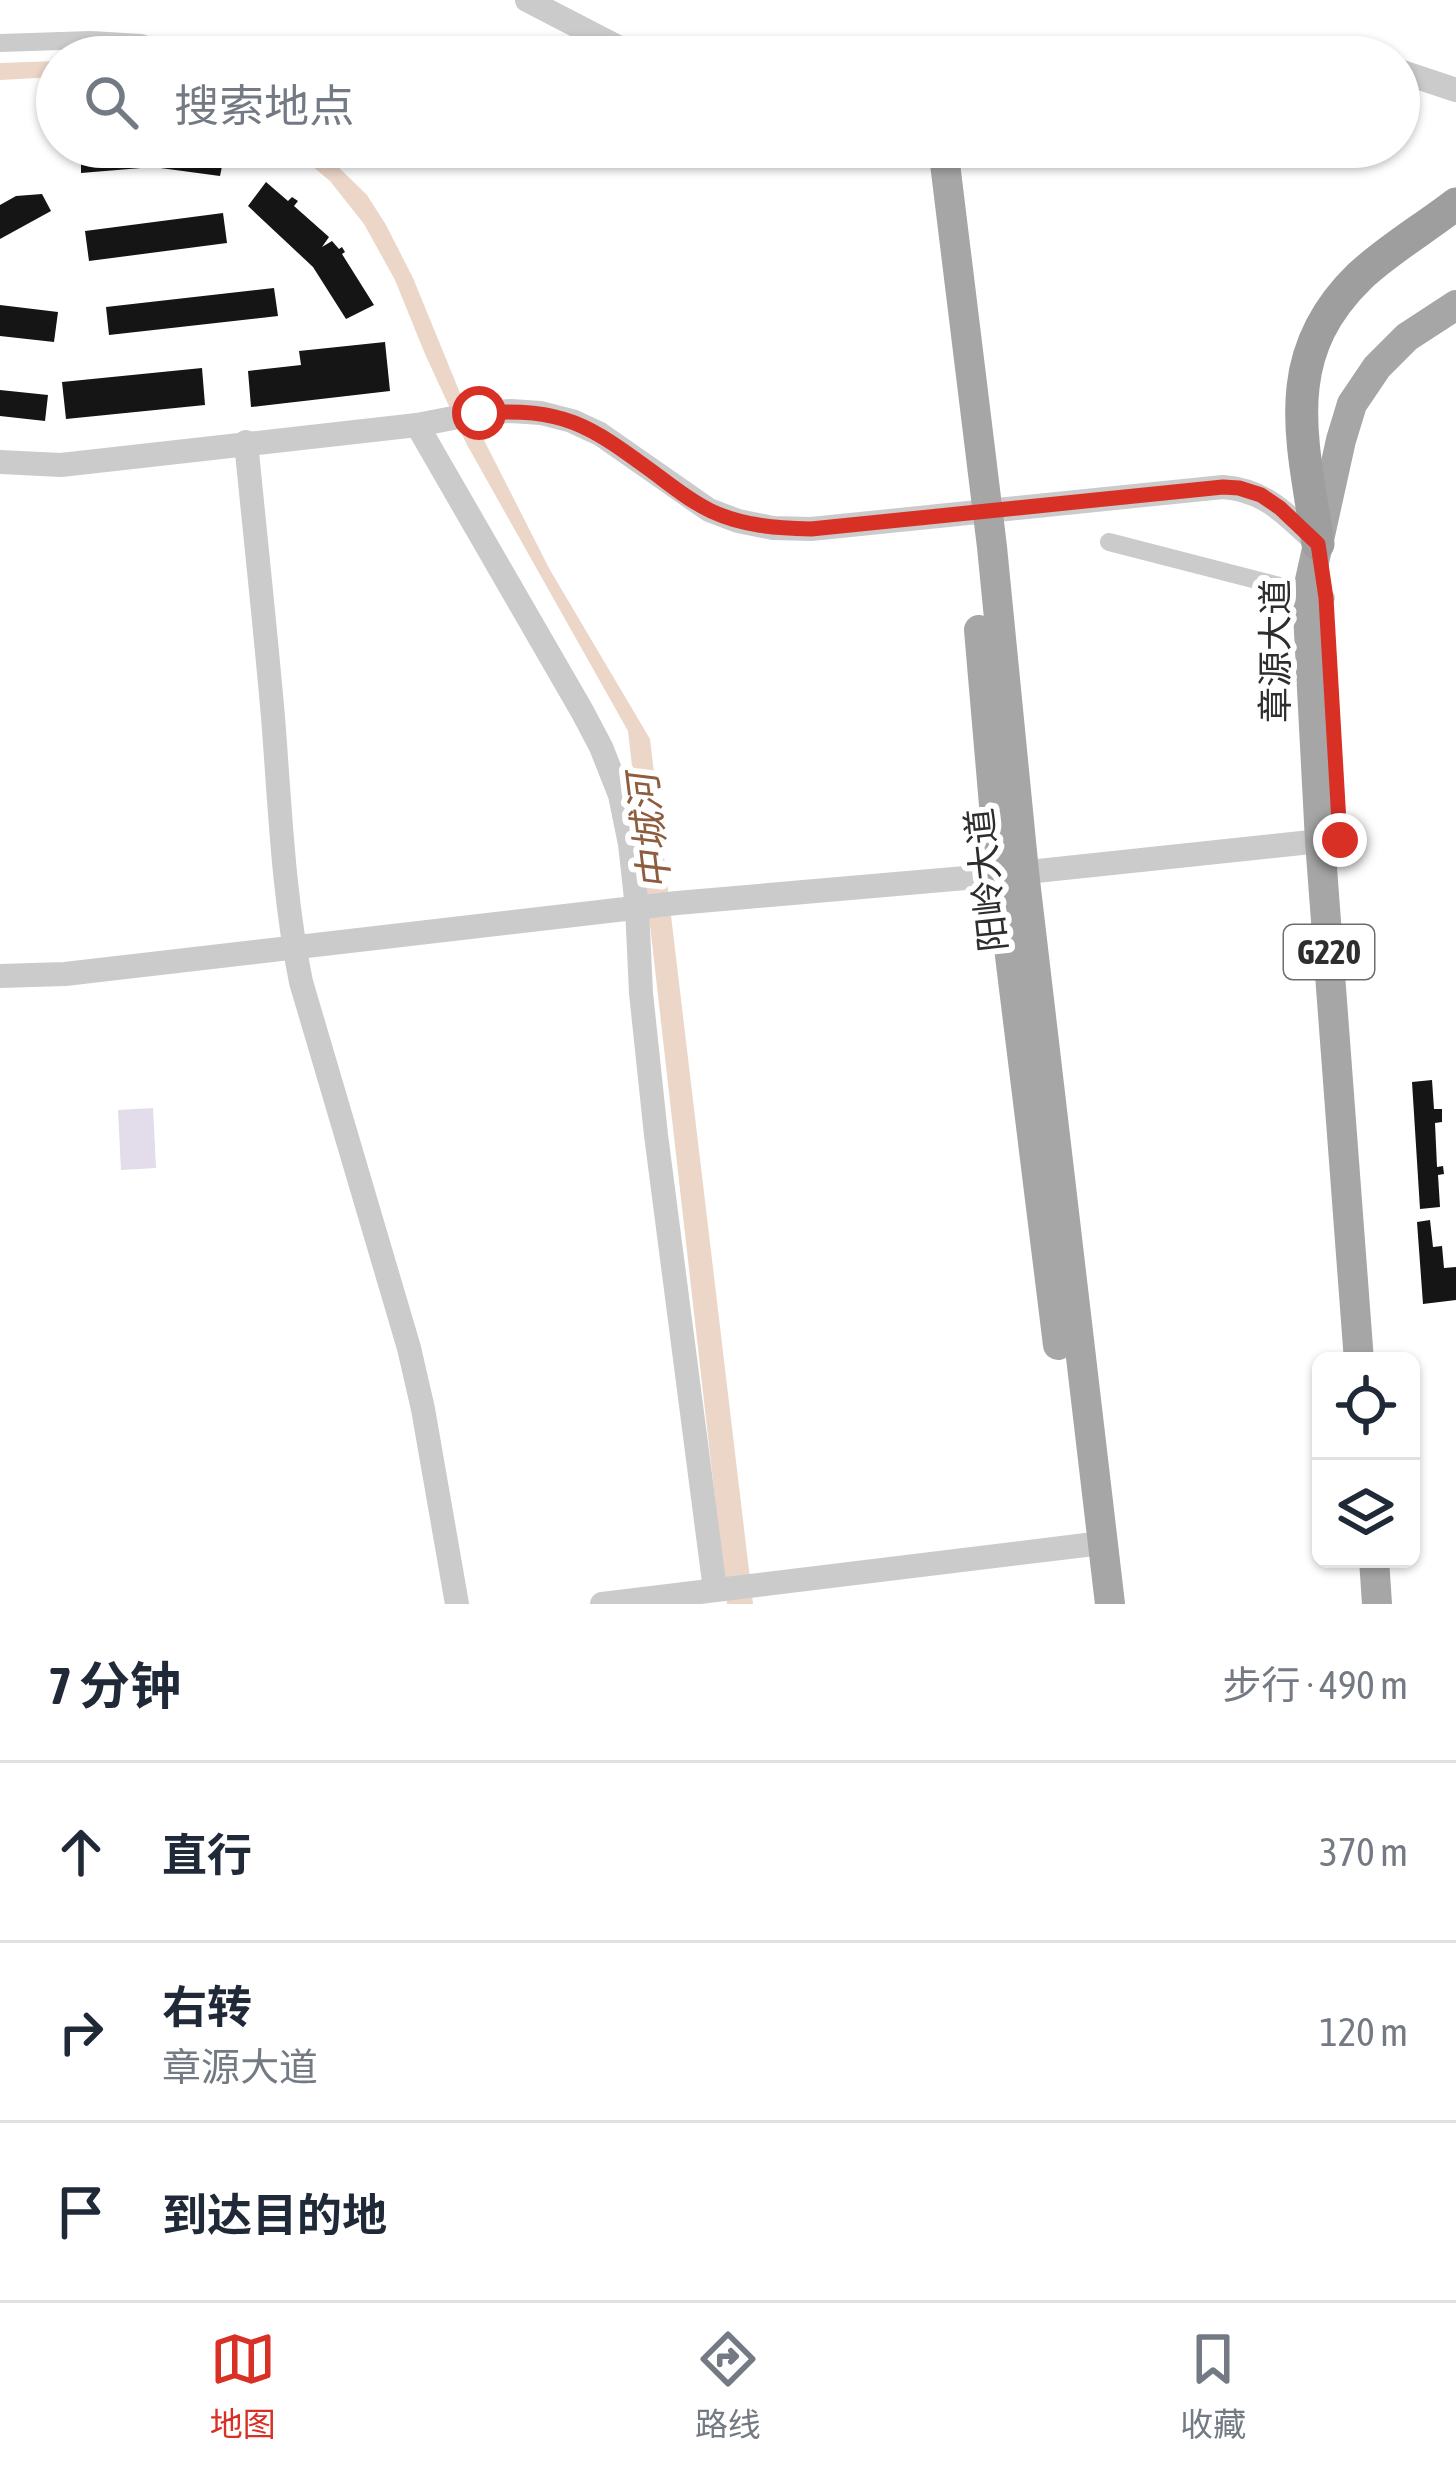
<!DOCTYPE html>
<html lang="zh">
<meta charset="utf-8">
<style>
body{margin:0;font-family:"Asap Condensed","Noto Sans SC",sans-serif;background:#f2f2f3;color:#1f2937}
.controls{position:absolute;right:36px;bottom:36px;display:grid;overflow:hidden;border-radius:18px;box-shadow:0 3px 9px #0004}
.controls button{width:108px;height:108px;display:grid;place-items:center;padding:0;border:0;border-bottom:3px solid #e0e1e3;background:#fff;color:#1f2937;font:60px sans-serif}
.stop{position:absolute;width:36px;height:36px;margin:-27px;border:9px solid #d93025;border-radius:50%;background:#fff}
.stop.end{background:#d93025;border-color:#fff;box-shadow:0 3px 12px #0008}
.list{margin:0;padding:0;list-style:none}
h2{display:flex;justify-content:space-between;align-items:center;height:156px;margin:0;padding:0 48px;font-size:51px}
h2 small{font-size:39px;font-weight:400;color:#747a83}
.list li{display:grid;grid-template-columns:78px 1fr auto;gap:36px;align-items:center;box-sizing:border-box;height:180px;padding:0 48px;border-top:3px solid #e0e1e3}
.list b{display:block;font-size:45px;white-space:nowrap}
.list p{margin:0;font-size:39px;white-space:nowrap;color:#747a83}
.list em{font-size:39px;font-style:normal;color:#747a83}
.icon{flex:none;width:66px;height:66px;fill:none;stroke:currentColor;stroke-width:2;stroke-linecap:round;stroke-linejoin:round}
.map{position:relative;flex:none;width:1456px;height:1604px;overflow:hidden}
.search{position:absolute;background:#fff;box-shadow:0 3px 9px #0004;left:36px;right:36px;top:36px;height:132px;display:flex;align-items:center;gap:30px;box-sizing:border-box;padding:0 42px;border-radius:66px;color:#747a83;font-size:45px}
.sheet{height:696px;background:#fff}
nav{display:flex;justify-content:space-around;align-items:center;box-sizing:border-box;height:168px;border-top:3px solid #e0e1e3;background:#fff;font-size:33px;color:#747a83}
nav a{display:grid;justify-items:center;gap:6px}
nav .on{color:#d93025}
.map>svg:first-child{display:block}
.green{fill:#e3dceb}
.water{fill:#ebd6c8}
.building{fill:#151515}
.lines{fill:none;stroke-linecap:round;stroke-linejoin:round}
.minor{stroke:#cbcbcb;stroke-width:18}
.tertiary{stroke:#cbcbcb;stroke-width:24}
.primary{stroke:#a6a6a6;stroke-width:30}
.trunk{stroke:#9e9e9e;stroke-width:33}
.route{stroke:#d93025;stroke-width:15}
.labels{text-anchor:middle;dominant-baseline:central;stroke-width:12;stroke-linejoin:round;paint-order:stroke}
.shield{fill:#fff;stroke:#6d6d6d;stroke-width:3}
.shield-label{font-size:33px;font-weight:bold;fill:#2e2e2e}
.street-label{font-size:36px;fill:#2e2e2e;stroke:#fff}
.water-label{font-size:39px;font-style:italic;fill:#8e5d3e;stroke:#fff}
</style>
<div class="map">
<svg width="1456" height="1604" viewBox="0 0 1456 1604">
<rect width="100%" height="100%" fill="#fff"/>
<polygon class="green" points="153,1108 156,1168 121,1170 118,1110"/>
<g class="water">
<polygon points="57,61 57,77 0,80 0,63"/>
<polygon points="289,147 316,147 326,155 367,195 386,225 413,278 460,393 550,570 650,739 753,1604 727,1604 628,731 466,443 425,354 395,280 364,224 330,181"/>
</g>
<g class="building">
<polygon points="81,147 226,147 220,176 153,167 81,173"/>
<polygon points="266,182 288,201 292,197 298,201 294,206 329,237 322,247 332,241 339,249 342,247 345,252 342,254 374,305 346,319 313,267 248,206"/>
<polygon points="42,194 51,211 0,239 0,205 16,196"/>
<polygon points="223,213 227,243 89,261 85,231"/>
<polygon points="274,288 278,316 109,335 106,307"/>
<polygon points="0,305 58,312 54,342 0,336"/>
<polygon points="385,342 390,391 251,407 248,371 301,365 299,351"/>
<polygon points="202,368 205,405 66,419 62,382"/>
<polygon points="0,390 48,395 45,421 0,416"/>
<polygon points="1432,1080 1434,1109 1442,1109 1442,1122 1435,1123 1437,1167 1443,1166 1444,1174 1438,1175 1440,1207 1420,1209 1412,1082"/>
<polygon points="1430,1220 1433,1247 1442,1246 1444,1268 1456,1267 1456,1300 1423,1304 1417,1222"/>
</g>
<g class="lines">
<g class="minor">
<polyline points="0,43 91,40 141,43 181,57"/>
<polyline points="1109,542 1326,598"/>
</g>
<g class="tertiary">
<polyline points="527,0 637,57"/>
<path d="M1169,57c52,-6 103,-7 156,0"/>
<polyline points="1399,71 1456,90"/>
<polyline points="417,425 582,711 601,747 620,795 630,844 637,908 641,993 656,1135 715,1590"/>
<path d="M246,442c9,92 19,183 27,275 7,89 10,177 28,265l108,366 14,61 34,195"/>
<path d="M0,462l61,3 356,-40 62,-12 32,-2 30,2 31,8 28,13 109,76 29,11 35,7 38,1 412,-42c43,3 65,29 95,57"/>
<polyline points="0,976 65,974 677,903 1000,875 1320,841"/>
<polyline points="602,1604 1102,1543"/>
</g>
<g class="primary">
<polyline points="943,147 992,547 1024,872 1110,1604"/>
<polyline points="979,630 1000,875 1058,1345"/>
<polyline points="1359,1361 1320,841 1307,594 1341,440 1352,404 1377,367 1407,337 1456,305"/>
<polyline points="1374,1559 1377,1604"/>
</g>
<path class="trunk" d="M1318,544c-15,-102 -42,-187 42,-268 29,-27 65,-48 96,-72"/>
</g>
<g class="lines">
<path class="route" d="M479,413c87,-6 111,13 178,62 17,13 35,27 54,36 32,15 65,17 100,18l412,-42 16,1 22,7 19,13 38,36 8,54 14,242"/>
</g>
<g class="labels">
<rect class="shield" x="1284" y="925" width="90" height="54" rx="9"/>
<g class="shield-label">
<text x="1329" y="952">G220</text>
</g>
<g class="street-label">
<text transform="translate(1275 651) rotate(-90)">章源大道</text>
<text transform="translate(986 880) rotate(-96)">阳岭大道</text>
</g>
<g class="water-label">
<text transform="translate(649 832) rotate(-97)">中城河</text>
</g>
</g>
</svg>
<div class="controls">
<button><svg class="icon" aria-label="locate" viewBox="0 0 24 24"><circle cx="12" cy="12" r="6"/><path d="M12 2v4M12 18v4M2 12h4M18 12h4"/></svg></button>
<button><svg class="icon" aria-label="layers" viewBox="0 0 24 24"><path d="M12 4l9 5-9 5-9-5zM3 14l9 5 9-5"/></svg></button>
</div>
<div class="stop" style="left:479px;top:413px"></div>
<div class="stop end" style="left:1340px;top:840px"></div>
<div class="search"><svg class="icon" aria-label="search" viewBox="0 0 24 24"><circle cx="10" cy="10" r="6"/><path d="M15 15l6 6"/></svg>搜索地点</div>
</div>
<section class="sheet">
<h2>7 分钟<small>步行 · 490 m</small></h2>
<ul class="list">
<li><svg class="icon" aria-label="ahead" viewBox="0 0 24 24"><path d="M12 20V5M6 11l6-6 6 6"/></svg><div><b>直行</b></div><em>370 m</em></li>
<li><svg class="icon" aria-label="right" viewBox="0 0 24 24"><path d="M7 20v-9h11M14 6l5 5-5 5"/></svg><div><b>右转</b><p>章源大道</p></div><em>120 m</em></li>
<li><svg class="icon" aria-label="arrive" viewBox="0 0 24 24"><path d="M6 21V4h12l-3 4 3 4H6"/></svg><div><b>到达目的地</b></div></li>
</ul>
</section>
<nav>
<a class="on"><svg class="icon" aria-label="map" viewBox="0 0 24 24"><path d="M3 6l6-2 6 2 6-2v14l-6 2-6-2-6 2zM9 4v14M15 6v14"/></svg>地图</a>
<a><svg class="icon" aria-label="directions" viewBox="0 0 24 24"><path d="M12 3l9 9-9 9-9-9zM9 14v-3h6M13 9l2 2-2 2"/></svg>路线</a>
<a><svg class="icon" aria-label="saved" viewBox="0 0 24 24"><path d="M7 4h10v16l-5-4-5 4z"/></svg>收藏</a>
</nav>
